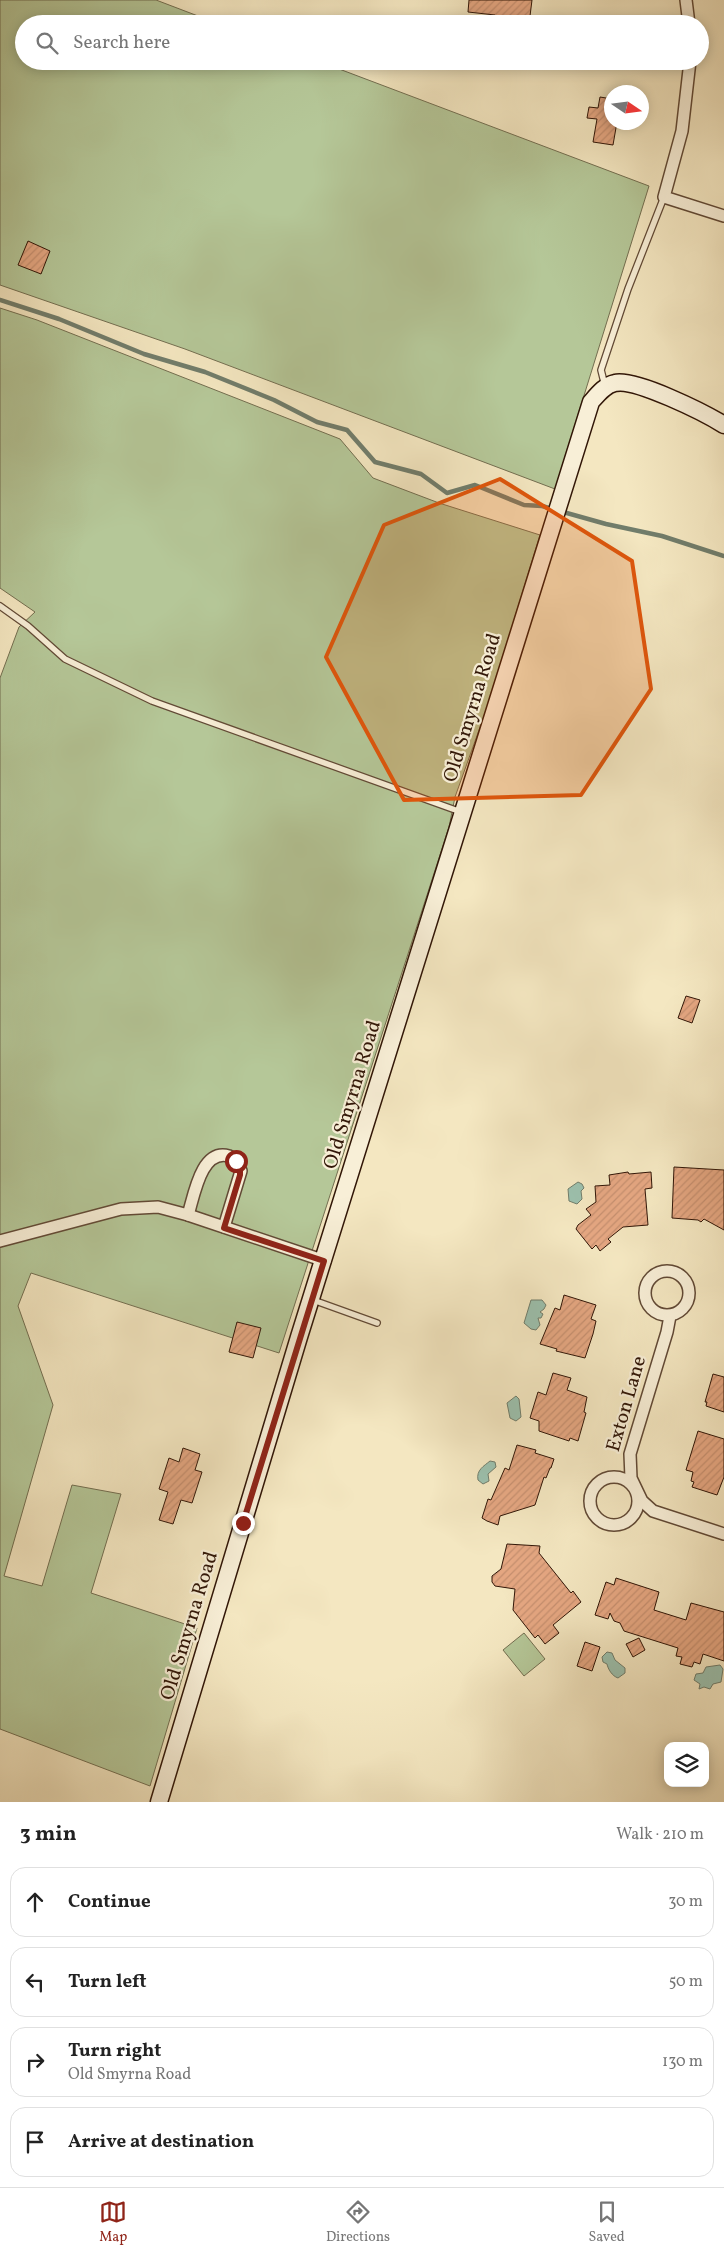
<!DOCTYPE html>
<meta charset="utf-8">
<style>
body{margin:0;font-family:Vollkorn,serif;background:#f6f6f6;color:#222}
.controls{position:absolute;right:15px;bottom:15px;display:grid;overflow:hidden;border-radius:10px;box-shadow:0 2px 12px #0003}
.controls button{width:45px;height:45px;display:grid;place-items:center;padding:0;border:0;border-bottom:1px solid #e0e0e0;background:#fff;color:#222;font:25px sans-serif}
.compass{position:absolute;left:604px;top:85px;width:45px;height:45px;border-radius:50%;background:#fff;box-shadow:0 2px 12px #0003;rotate:103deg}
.stop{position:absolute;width:15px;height:15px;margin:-11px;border:4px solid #8f2418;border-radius:50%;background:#fff}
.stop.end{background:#8f2418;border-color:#fff;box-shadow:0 1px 5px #0008}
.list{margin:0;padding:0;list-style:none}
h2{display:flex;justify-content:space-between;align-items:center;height:65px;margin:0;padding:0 20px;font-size:21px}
h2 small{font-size:16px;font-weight:400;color:#767676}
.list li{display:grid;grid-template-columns:32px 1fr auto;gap:15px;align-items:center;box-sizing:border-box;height:70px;margin:0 10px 10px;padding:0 10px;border:1px solid #e0e0e0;border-radius:15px}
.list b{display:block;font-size:19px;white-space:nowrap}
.list p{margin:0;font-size:16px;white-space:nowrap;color:#767676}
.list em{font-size:16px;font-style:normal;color:#767676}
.icon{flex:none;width:28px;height:28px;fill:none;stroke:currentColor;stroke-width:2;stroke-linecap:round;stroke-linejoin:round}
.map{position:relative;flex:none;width:724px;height:1802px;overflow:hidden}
.search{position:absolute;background:#fff;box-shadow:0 2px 12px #0003;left:15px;right:15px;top:15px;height:55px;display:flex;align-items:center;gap:12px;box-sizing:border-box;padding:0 18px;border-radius:28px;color:#767676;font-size:19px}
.sheet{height:385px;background:#fff}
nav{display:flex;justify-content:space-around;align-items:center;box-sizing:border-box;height:70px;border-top:1px solid #e0e0e0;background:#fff;font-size:14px;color:#767676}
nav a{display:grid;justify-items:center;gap:2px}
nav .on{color:#8f2418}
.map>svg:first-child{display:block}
.grass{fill:#b5c798;stroke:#736e50}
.water{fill:#9cc1ae;stroke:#717d6b}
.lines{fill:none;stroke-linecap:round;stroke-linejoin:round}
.stream{stroke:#717d6b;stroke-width:4.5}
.building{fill:url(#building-hatch);stroke:#311607}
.lane-casing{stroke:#624a36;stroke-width:8}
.street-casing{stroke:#624a36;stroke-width:14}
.secondary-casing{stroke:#311607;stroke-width:19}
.lane{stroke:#f8efd7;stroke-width:5.5}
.street{stroke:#f8efd7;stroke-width:11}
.secondary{stroke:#f8efd7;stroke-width:16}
.route{stroke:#8f2418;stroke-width:6}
.marked{fill:#df560c;fill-opacity:0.2;stroke:#df560c;stroke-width:4;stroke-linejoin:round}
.labels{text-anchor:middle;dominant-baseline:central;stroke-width:4.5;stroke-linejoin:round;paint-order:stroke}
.street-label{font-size:20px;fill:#311607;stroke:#f8efd7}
</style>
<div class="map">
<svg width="724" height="1802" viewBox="0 0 724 1802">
<defs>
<pattern id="building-hatch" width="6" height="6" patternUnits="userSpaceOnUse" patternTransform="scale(1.25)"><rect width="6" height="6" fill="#e5a782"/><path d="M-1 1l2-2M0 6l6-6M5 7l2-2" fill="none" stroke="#c58f6f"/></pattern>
</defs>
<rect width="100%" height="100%" fill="#f4e7c1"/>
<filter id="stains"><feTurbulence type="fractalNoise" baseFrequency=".004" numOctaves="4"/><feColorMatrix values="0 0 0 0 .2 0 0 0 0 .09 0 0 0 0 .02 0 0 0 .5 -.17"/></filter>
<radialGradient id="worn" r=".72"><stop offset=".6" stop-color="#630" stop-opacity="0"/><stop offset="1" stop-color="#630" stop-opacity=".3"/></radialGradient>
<g class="grass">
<polygon points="0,0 156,0 219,24 24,24 24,61 318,61 649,186 555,489 185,349 0,285"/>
<polygon points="0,308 37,320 340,439 373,478 439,503 540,535 488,705 455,797 449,827 279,1353 31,1273 18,1306 53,1405 4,1576 42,1586 72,1485 121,1494 91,1593 197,1628 150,1786 0,1729 0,678 19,627 35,612 0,588"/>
<polygon points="524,1633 545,1659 524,1676 503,1650"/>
</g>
<g class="water">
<polygon points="578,1182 582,1184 584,1188 581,1191 582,1199 577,1204 569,1201 568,1189"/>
<polygon points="531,1300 542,1300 546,1305 544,1309 540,1312 543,1314 541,1318 538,1318 540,1325 536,1330 531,1329 524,1323"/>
<polygon points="516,1396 519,1399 521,1417 516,1421 510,1418 507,1403"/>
<path d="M490,1461l5,1 1,5 -8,7 1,7 -6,3 -5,-4c-2,-10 6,-14 12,-19z"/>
<path d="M607,1652l5,1 3,7 10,8v5l-7,5c-6,-2 -10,-9 -11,-14l-4,-2 -1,-5z"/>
<polygon points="720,1665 723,1669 721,1682 713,1684 710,1689 704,1687 699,1689 700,1684 694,1680 696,1674 703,1673 706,1667"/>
</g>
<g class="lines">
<polyline class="stream" points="0,300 59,319 144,354 205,372 274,400 317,422 347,430 375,462 421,474 447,493 475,485 524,505 542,506 606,524 662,536 724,556"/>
</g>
<g class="building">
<polygon points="469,0 532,0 529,24 504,24 505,20 494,19 495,15 468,12"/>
<polygon points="600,97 612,99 612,122 617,122 613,145 593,142 597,119 587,118 589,107 598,108"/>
<polygon points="28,241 50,251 41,274 18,265"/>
<polygon points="686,996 700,1000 692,1023 678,1018"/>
<polygon points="674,1167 724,1170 724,1230 704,1219 701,1222 698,1220 672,1218"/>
<polygon points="628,1172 629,1174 651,1172 652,1188 645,1189 648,1225 623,1227 608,1239 611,1242 600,1251 596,1245 592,1249 576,1229 578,1225 591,1215 586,1209 596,1202 595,1186 610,1185 609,1175"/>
<polygon points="564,1295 596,1305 591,1319 596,1321 593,1334 585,1358 556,1351 557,1349 540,1344 555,1308 560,1310"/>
<polygon points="237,1322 261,1328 253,1358 229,1352"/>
<polygon points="553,1373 571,1378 567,1390 587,1397 584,1412 586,1413 578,1441 570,1438 569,1441 539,1431 539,1421 530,1418 538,1392 546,1395"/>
<polygon points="713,1374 724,1377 724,1412 706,1406 707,1402 705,1402"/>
<polygon points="698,1431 724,1439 724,1477 717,1495 692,1487 694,1482 691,1481 693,1472 686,1470"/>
<polygon points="517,1445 536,1450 535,1453 554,1459 551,1468 550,1468 546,1478 544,1477 535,1505 500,1516 498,1525 487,1521 482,1518 488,1499 491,1500 505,1468 509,1470"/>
<polygon points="183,1448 200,1454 195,1470 202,1472 192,1503 181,1500 173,1524 159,1520 168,1492 159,1489 169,1458 179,1462"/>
<polygon points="507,1544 540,1546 539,1553 571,1593 573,1591 581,1602 553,1625 559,1633 545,1644 538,1635 535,1638 513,1610 515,1589 495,1586 492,1582 492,1576 501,1569"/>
<polygon points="616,1578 659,1592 654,1610 686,1620 691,1603 724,1612 724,1661 703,1654 700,1664 694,1662 692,1667 680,1664 682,1657 676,1656 678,1648 624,1631 620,1623 614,1621 610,1613 608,1619 595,1615 606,1582 614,1585"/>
<polygon points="639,1638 645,1650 633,1657 626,1644"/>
<polygon points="585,1642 600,1647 592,1671 577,1666"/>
</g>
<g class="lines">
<defs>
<g id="lane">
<polyline points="605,386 601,370 628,289 664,197"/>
<polyline points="0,606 28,626 65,659 152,701 461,812"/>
<polyline points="313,1300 377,1323"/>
</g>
<g id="street">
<polyline points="686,0 689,24"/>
<polyline points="690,61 682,131 664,197 724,216"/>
<path d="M188,1215c6,-19 13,-67 41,-59 6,2 10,8 12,15l-17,56"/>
<polyline points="0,1241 121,1209 158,1207 188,1215 325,1261"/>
<circle cx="667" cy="1293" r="22"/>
<polyline points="670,1316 667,1332 630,1454 631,1478 642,1501 653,1511 724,1534"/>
<circle cx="614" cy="1501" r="24"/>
</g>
<path id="secondary" d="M159,1802l140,-465 292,-935c7,-8 14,-17 24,-19 20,-5 90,30 109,42"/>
</defs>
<use href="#lane" class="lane-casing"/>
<use href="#street" class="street-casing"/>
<use href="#secondary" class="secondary-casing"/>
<use href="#lane" class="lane"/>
<use href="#street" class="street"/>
<use href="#secondary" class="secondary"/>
</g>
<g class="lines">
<polyline class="route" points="236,1161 240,1167 240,1175 224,1228 324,1261 243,1523"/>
</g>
<path class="marked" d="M500,479l132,82 19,128 -70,106 -177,5 -78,-143 58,-132z"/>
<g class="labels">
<g class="street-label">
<text transform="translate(473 708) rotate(-73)">Old Smyrna Road</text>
<text transform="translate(353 1095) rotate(-73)">Old Smyrna Road</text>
<text transform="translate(627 1404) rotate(-74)">Exton Lane</text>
<text transform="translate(190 1626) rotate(-73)">Old Smyrna Road</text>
</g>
</g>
<rect width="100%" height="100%" filter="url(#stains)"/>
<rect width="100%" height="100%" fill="url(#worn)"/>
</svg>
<div class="controls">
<button><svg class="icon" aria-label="layers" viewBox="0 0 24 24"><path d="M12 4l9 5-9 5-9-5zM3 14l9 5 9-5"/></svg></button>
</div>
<svg class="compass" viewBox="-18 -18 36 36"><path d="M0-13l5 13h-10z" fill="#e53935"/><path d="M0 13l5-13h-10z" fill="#767676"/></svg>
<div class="stop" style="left:236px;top:1161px"></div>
<div class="stop end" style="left:243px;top:1523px"></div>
<div class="search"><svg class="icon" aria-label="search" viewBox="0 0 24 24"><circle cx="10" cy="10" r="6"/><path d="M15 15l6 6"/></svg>Search here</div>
</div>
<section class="sheet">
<h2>3 min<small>Walk · 210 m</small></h2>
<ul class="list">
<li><svg class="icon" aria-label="ahead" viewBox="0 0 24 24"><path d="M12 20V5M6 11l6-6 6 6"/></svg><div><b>Continue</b></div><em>30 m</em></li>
<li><svg class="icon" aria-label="left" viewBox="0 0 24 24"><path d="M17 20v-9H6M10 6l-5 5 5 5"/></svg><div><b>Turn left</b></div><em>50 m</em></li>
<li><svg class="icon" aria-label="right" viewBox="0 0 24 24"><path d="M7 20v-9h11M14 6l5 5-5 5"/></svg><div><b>Turn right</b><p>Old Smyrna Road</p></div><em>130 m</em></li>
<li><svg class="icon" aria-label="arrive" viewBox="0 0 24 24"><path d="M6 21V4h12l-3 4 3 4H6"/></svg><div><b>Arrive at destination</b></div></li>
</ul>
</section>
<nav>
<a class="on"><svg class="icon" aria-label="map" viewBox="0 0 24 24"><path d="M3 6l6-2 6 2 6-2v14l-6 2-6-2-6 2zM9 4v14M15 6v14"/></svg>Map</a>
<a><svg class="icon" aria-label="directions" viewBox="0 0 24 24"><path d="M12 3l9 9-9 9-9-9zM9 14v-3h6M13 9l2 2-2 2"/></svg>Directions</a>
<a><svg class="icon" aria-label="saved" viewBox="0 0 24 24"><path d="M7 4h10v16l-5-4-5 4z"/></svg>Saved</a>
</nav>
